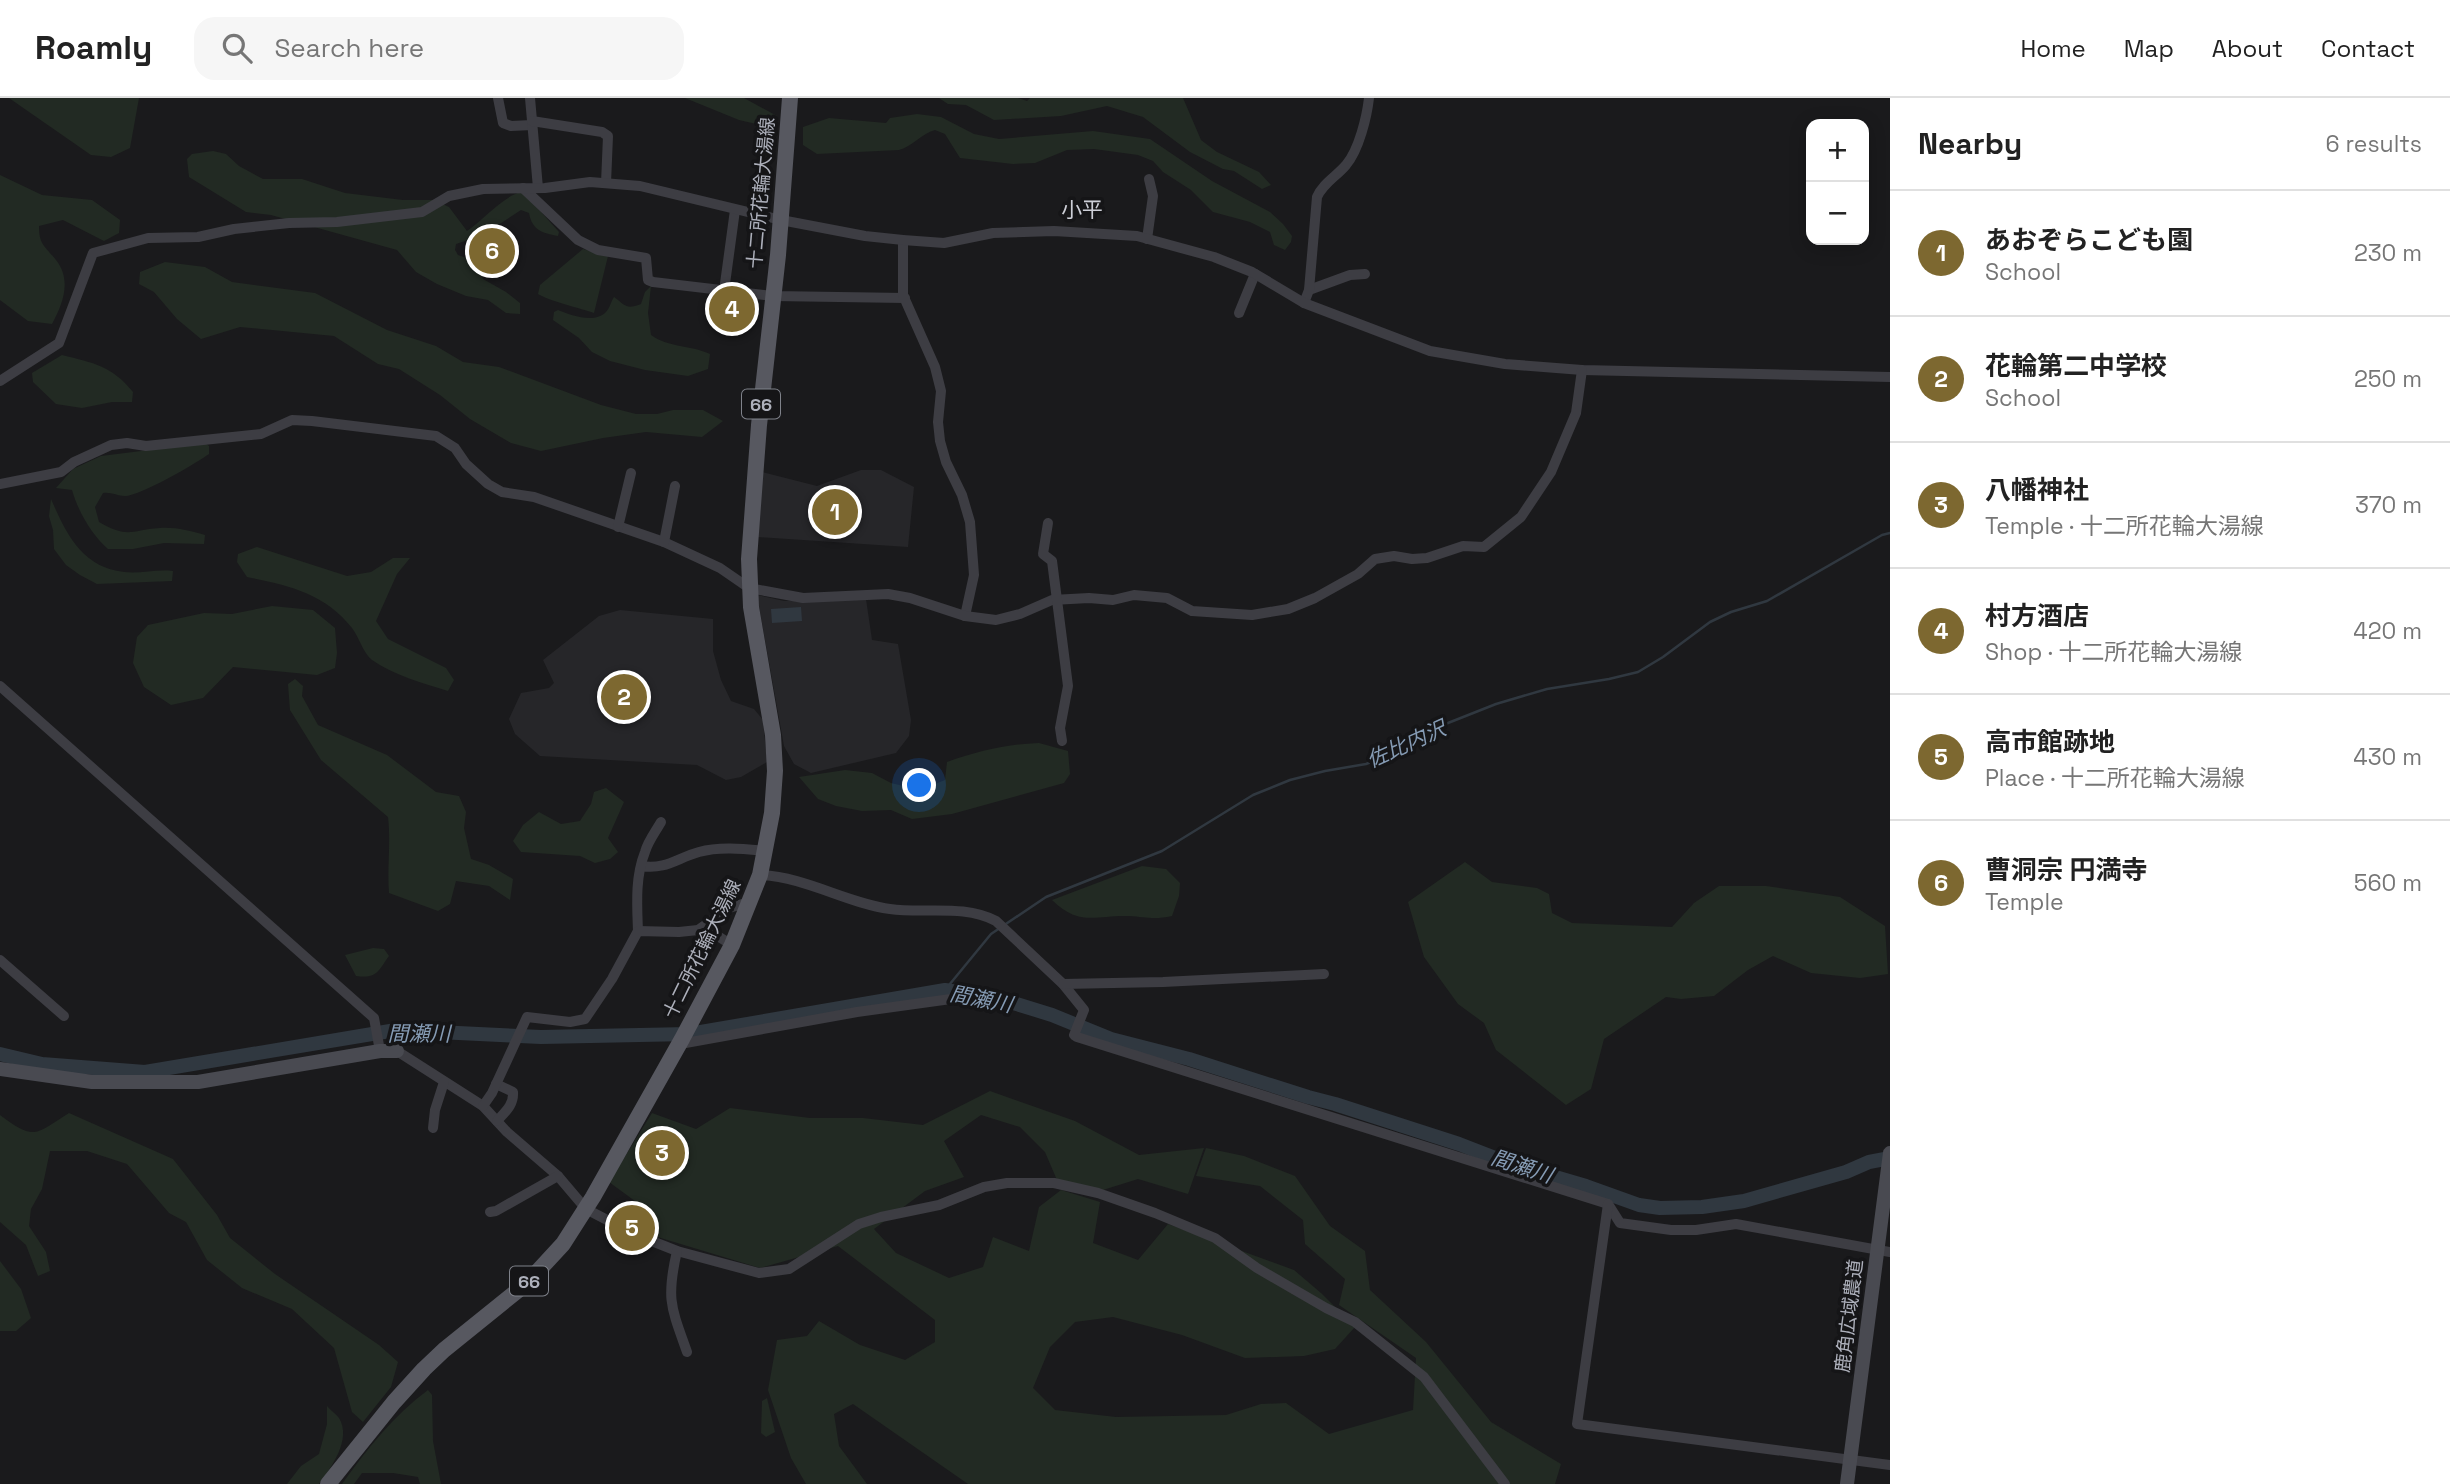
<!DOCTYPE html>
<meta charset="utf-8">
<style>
body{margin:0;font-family:"Space Grotesk","Noto Sans JP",sans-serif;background:#f6f6f6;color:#222}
.controls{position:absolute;right:21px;top:21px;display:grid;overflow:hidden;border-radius:14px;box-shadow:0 4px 18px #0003}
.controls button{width:63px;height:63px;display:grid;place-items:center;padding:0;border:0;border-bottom:2px solid #e0e0e0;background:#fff;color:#222;font:35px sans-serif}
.you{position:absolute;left:920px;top:688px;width:24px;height:24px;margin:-18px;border:5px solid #fff;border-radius:50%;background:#1a73e8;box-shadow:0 0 0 10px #1a73e833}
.badge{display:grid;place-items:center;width:46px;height:46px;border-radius:50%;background:#7d6830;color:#fff;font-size:23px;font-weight:700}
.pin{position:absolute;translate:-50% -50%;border:4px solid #fff;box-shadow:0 2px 7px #0006}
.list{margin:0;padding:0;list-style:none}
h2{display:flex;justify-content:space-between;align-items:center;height:91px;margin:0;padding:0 28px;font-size:30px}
h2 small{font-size:23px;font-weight:400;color:#767676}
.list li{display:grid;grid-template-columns:46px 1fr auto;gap:21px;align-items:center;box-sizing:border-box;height:126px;padding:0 28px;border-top:2px solid #e0e0e0}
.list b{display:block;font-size:26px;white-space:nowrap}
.list p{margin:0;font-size:23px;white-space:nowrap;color:#767676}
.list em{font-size:23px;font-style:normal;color:#767676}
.icon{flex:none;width:38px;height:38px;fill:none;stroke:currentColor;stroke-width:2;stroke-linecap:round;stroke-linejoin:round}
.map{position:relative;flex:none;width:1890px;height:1386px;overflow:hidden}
header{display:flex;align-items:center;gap:42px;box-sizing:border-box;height:98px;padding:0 35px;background:#fff;border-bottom:2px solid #e0e0e0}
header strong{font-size:33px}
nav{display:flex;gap:38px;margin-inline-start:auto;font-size:24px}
.search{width:490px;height:63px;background:#f6f6f6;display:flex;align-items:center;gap:18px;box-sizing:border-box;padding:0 24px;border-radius:21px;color:#767676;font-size:26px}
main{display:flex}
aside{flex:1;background:#fff}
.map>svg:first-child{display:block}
.built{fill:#262629}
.green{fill:#222a23}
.water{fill:#303840}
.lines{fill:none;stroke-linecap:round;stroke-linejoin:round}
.stream{stroke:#303840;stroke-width:2.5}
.river{stroke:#303840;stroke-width:14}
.street{stroke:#3d3d43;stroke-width:10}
.secondary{stroke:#494a51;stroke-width:14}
.primary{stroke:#575860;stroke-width:16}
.labels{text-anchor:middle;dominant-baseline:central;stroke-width:7;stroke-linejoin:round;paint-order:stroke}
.shield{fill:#151517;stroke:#7f828a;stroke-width:2}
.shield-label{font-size:18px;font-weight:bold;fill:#adb0bb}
.street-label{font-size:19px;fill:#adb0bb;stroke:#151517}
.neighbourhood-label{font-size:21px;fill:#cdcfd7;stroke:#151517}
.water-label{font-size:21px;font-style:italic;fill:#859bb4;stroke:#151517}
</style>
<header>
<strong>Roamly</strong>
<div class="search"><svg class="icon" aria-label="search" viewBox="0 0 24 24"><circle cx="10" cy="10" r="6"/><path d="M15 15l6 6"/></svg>Search here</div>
<nav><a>Home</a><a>Map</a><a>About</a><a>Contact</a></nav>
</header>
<main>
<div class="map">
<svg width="1890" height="1386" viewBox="0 0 1890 1386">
<rect width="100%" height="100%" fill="#1a1a1c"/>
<g class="built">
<polygon points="861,372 881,372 914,389 908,449 758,439 762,374 817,388"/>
<polygon points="757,497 784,503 866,501 872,542 898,546 911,622 909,638 896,655 811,675 794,666 784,648"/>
<polygon points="620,512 713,521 713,553 721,582 731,603 754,611 763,622 767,664 741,679 726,682 697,667 540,658 515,636 509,621 521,595 549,590 554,585 543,562 599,518"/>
</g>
<g class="green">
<polygon points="9,0 139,0 130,50 111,59 91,57"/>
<polygon points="685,0 744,0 777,18 769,29 739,22"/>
<polygon points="939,0 1018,0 1027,3 1030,0 1183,0 1201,42 1217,54 1259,74 1271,87 1262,91 1234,73 1223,71 1190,54 1143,19 1107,8 1061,18 994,22 966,7 948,6"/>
<path d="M917,16l24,3 33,17 25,5 94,-8 57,8 62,42 58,31 13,12 9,12 -1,6 -6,8 -11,-5 -4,-13 -20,-10 -37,-10 -22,-22 -28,-18 -10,-11 -15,-6 -44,-6 -27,1 -32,13 -22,1 -53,-6 -15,-24 -10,-4c-14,4 -22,16 -36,20l-82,4 -14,-9v-18l26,-9 57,5 4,-5z"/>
<path d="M213,53l13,3 13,12 24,13h39l43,14 58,7h31l15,7 18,24c15,-10 39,-38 56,-39l36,40 -1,4c-16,-3 -26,-6 -29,-23l-8,-3 -38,25 -27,9 -1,6 3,5 17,6 8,18 23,13 14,11v11l-14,-1 -18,-13 -22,-4 -29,-12 -21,-12 -19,-22 -126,-35 -25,-3 -57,-35 -2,-18 5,-5z"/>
<path d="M0,77l42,20 50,5 28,20 -1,13 -15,8 -41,-21 -24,6c0,19 6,20 17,34 16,20 7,44 -4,64l-24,-3 -28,-21z"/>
<path d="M583,151l25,7 -14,57c-14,-5 -45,-12 -56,-19l2,-9z"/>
<polygon points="165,164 205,169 232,184 315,195 387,232 436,248 463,264 499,269 601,307 636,316 657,316 673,312 703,312 723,323 702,339 646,334 603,340 541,353 511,345 470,321 440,297 399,271 378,266 334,238 240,229 201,241 177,221 154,194 139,186 140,174"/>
<path d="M651,188l-3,27 3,22c18,13 40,10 59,19l-2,15 -20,7 -43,-6 -35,-9 -18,-9 -13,-14 -26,-18 1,-8 4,-2c12,5 37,14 48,2 4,-4 5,-11 8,-15 11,8 12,13 27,7l4,-12z"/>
<path d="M62,257c32,8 50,11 71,37l-1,10h-20l-30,6 -26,-4 -23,-22 -1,-9z"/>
<path d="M205,345l4,3v8c-14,10 -69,42 -84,42 -8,0 -13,-4 -22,-3l-8,14 4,15c30,17 31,8 61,6 16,-1 30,3 45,7l-1,9 -40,-1 -31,6h-25c-17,-15 -30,-38 -36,-59l-16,-2 17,-19 28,-13z"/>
<path d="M51,401c15,34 30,68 73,73 16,2 32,-3 49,-1l-1,10 -75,3 -17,-9 -14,-10 -12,-16 -1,-19 -4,-14z"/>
<path d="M257,449l90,29 24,-4 22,-14h17l-13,16 -21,47 12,18 58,29 8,12 -6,11c-25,-8 -55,-16 -76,-31 -9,-7 -13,-23 -20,-32 -27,-35 -65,-43 -105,-51l-10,-15 1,-8z"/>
<polygon points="272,508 313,512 335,530 337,555 335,570 317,577 233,569 203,600 171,607 144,589 133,565 137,539 148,527 204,515 232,516"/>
<path d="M295,581l8,7 -1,10 16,29 69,30 49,37 23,4 7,16 -2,16 7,31 18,6 24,14 -3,21 -21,-14 -33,-5 -6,23 -12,7 -49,-18c-2,-26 2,-51 -1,-76l-67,-57 -31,-50 -2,-26z"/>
<path d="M1039,645l29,8 2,23 -6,9 -112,31 -40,5 -21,-9 -29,1 -26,-5 -18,-7 -19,-22 46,-7 27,3 19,10 29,7 25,-10 2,-18c31,-11 60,-18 92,-19z"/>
<polygon points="606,690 624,704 608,740 618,754 610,761 595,765 580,758 521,754 513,743 523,727 539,714 561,726 580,723 591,706 594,694"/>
<polygon points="1465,764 1492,784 1537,790 1549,796 1552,815 1572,825 1672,829 1694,805 1719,788 1766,788 1840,799 1885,828 1888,876 1860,880 1811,875 1773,858 1748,872 1714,898 1681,901 1666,899 1604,941 1591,991 1566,1007 1496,952 1484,925 1458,906 1424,859 1408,804"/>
<path d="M1142,768l24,3 14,14 -1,13 -7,20c-18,4 -26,1 -43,0 -34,-1 -49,11 -77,-16z"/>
<path d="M373,850l11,1 5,7c-11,15 -12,23 -33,20l-11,-21z"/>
<polygon points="990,993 1075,1023 1139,1057 1204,1050 1188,1096 1138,1081 1103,1092 1057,1082 1045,1054 1020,1029 981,1017 944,1043 964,1079 925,1093 874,1131 896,1155 949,1180 983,1169 993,1139 1029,1153 1039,1109 1061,1092 1100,1104 1093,1145 1138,1162 1168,1126 1294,1172 1321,1195 1355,1229 1335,1251 1304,1258 1245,1260 1182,1237 1113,1219 1075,1224 1050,1249 1033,1290 1055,1312 1116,1319 1226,1317 1261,1306 1286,1305 1329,1336 1413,1312 1416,1260 1339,1207 1345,1181 1305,1146 1303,1122 1260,1088 1196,1078 1206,1050 1244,1058 1295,1078 1330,1128 1365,1153 1370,1192 1426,1244 1491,1324 1561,1366 1555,1386 968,1386 853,1306 834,1316 839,1348 867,1386 806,1386 791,1360 768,1292 777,1242 807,1238 819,1223 860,1247 905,1262 935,1244 935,1222 838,1148 760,1170 641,1134 654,1117 609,1084 652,1015 696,1031 730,1010 810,1020 863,1020 923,1027"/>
<path d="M69,1015l104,46 44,56 13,23 45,36 104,71 19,17 -7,25 -28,35 -11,-10 -18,-64 -42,-39 -50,-21 -35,-28 -21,-38 -17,-9 -42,-49 -40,-13h-37l-8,38 -11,20 -2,17 17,26 4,19 -12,5 -12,-31 -26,-23v-107c35,26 34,20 69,-2z"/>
<polygon points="0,1163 21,1191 31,1220 16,1233 0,1233"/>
<path d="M428,1292l4,5 1,46 8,43h-21l-2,-7 -25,-4h-31l-8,11h-12c25,-35 51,-68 86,-94z"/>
<polygon points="767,1300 775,1334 766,1339 761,1335 762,1303"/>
<path d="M327,1308c3,4 9,8 12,12 13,21 -8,50 -20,66h-32l14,-18 18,-12 8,-30z"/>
</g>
<polygon class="water" points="801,509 802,523 772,525 771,511"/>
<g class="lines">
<polyline class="stream" points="945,892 991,836 1046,799 1162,753 1253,697 1290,682 1325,673 1366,666 1400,653 1448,625 1496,606 1547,591 1609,581 1638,574 1663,559 1710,524 1731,514 1767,503 1882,437 1890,435"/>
<polyline class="river" points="0,956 42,966 145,974 396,932 541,939 689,936 945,892 997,900 1052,917 1111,941 1189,961 1308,999 1335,1006 1459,1046 1508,1065 1586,1088 1639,1107 1660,1110 1702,1109 1744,1103 1846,1074 1869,1064 1890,1060"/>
<g class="street">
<polyline points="498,0 503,25 511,28 532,27"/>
<polyline points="530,0 538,90"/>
<polyline points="532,23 602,34 608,38 606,85"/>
<polyline points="523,90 578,142 598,152 646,160 648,182 653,184 773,198 905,200"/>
<polyline points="1147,141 1153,98 1149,81"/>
<polyline points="903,142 903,197 935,269 941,293 938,324 940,343 946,364 962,397 970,424 974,477 965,518"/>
<polyline points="1309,192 1350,177 1365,176"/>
<polyline points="724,193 735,112"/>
<path d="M1304,205l5,-13 8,-93c6,-14 20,-21 29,-32 13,-15 21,-49 23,-67"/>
<polyline points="1239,215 1255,176"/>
<polyline points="0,283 59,245 93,155 148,140 198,139 234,131 289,125 337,124 422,114 449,98 483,91 545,90 590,84 640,88 781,122 865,138 903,142 944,145 993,135 1054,133 1137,138 1214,159 1252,174 1304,205 1430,253 1505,266 1582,272 1890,279"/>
<polyline points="0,386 61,374 74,364 111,347 127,345 146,348 261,336 292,322 312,323 436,338 455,350 466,366 488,386 502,394 534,399 664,444 720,470 749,490 803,500 888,496 910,500 965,518 996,522 1020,516 1052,502 1089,500 1113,502 1134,497 1167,500 1192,513 1252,517 1288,511 1315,500 1358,476 1375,461 1394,458 1412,461 1427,460 1463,448 1484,449 1521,419 1551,374 1576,315 1582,272"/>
<polyline points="1048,425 1043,456 1052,463 1068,588 1060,630 1062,643"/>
<polyline points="618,429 631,375"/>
<polyline points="664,444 675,388"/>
<polyline points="0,588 374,920 380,953"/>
<path d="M641,768c25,4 36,-8 58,-14 21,-6 46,-3 67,-1"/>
<path d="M760,777c46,2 86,28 130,34 36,5 73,-5 106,12l67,63 21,26 -10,25 3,2 531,167 12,19 51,7h25l40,-6 154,28"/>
<polyline points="698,832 716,837 732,847"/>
<path d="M638,833c-1,-26 -3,-54 7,-79 3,-11 11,-21 16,-30"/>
<polyline points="0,862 64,918"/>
<polyline points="1063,886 1163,884 1324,876"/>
<polyline points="680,946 857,914 958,900"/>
<polyline points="397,953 483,1008 507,1034 558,1078 586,1111 634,1136 677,1153 759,1175 789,1171 859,1126 881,1119 939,1107 984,1089 1007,1085 1054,1085 1098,1095 1155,1115 1215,1140 1257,1170 1326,1210 1355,1224 1424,1279 1505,1386"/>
<path d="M496,986l17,8c1,13 -8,20 -16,29"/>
<polyline points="483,1008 492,995 527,919 570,924 585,921 612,881 638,833 679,834 698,832 729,810 749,804"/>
<polyline points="433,1030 435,1012 444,984"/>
<polyline points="1608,1106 1577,1326 1890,1367"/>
<polyline points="490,1114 496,1113 558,1078"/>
<path d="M677,1153c-11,48 -6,56 10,101"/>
</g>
<g class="secondary">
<polyline points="0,971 92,984 198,984 380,953 397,953"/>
<polyline points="1847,1386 1890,1055"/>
</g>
<polyline class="primary" points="328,1386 394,1304 424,1271 444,1252 527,1185 563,1146 593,1099 682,941 732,847 760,777 772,715 775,673 773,637 751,509 749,461 759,327 778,157 790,0"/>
</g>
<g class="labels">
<g class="shield">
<rect x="742" y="291.5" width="38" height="29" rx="5"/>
<rect x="510" y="1168.5" width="38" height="29" rx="5"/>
</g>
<g class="shield-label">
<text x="761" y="306">66</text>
<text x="529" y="1183">66</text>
</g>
<g class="street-label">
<text transform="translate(761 95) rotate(-85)">十二所花輪大湯線</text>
<text transform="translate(702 851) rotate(-64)">十二所花輪大湯線</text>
<text transform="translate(1849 1218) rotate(-83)">鹿角広域農道</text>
</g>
<g class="neighbourhood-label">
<text x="1082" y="111">小平</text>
</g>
<g class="water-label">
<text transform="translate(1406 646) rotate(-24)">佐比内沢</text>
<text transform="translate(981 901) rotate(11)">間瀬川</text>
<text x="419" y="935">間瀬川</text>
<text transform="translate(1522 1068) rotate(18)">間瀬川</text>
</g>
</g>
</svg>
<div class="controls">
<button>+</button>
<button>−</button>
</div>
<div class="you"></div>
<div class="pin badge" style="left:835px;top:414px">1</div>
<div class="pin badge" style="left:624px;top:599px">2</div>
<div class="pin badge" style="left:662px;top:1055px">3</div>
<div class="pin badge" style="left:732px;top:211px">4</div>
<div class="pin badge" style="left:632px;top:1130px">5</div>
<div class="pin badge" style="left:492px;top:153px">6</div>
</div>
<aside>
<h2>Nearby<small>6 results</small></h2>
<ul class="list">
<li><span class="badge">1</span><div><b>あおぞらこども園</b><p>School</p></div><em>230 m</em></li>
<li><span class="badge">2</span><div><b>花輪第二中学校</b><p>School</p></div><em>250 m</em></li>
<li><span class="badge">3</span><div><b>八幡神社</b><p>Temple · 十二所花輪大湯線</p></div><em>370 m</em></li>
<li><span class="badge">4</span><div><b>村方酒店</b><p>Shop · 十二所花輪大湯線</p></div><em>420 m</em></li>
<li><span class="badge">5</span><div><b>高市館跡地</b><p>Place · 十二所花輪大湯線</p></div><em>430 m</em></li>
<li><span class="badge">6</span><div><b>曹洞宗 円満寺</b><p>Temple</p></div><em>560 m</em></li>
</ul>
</aside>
</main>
